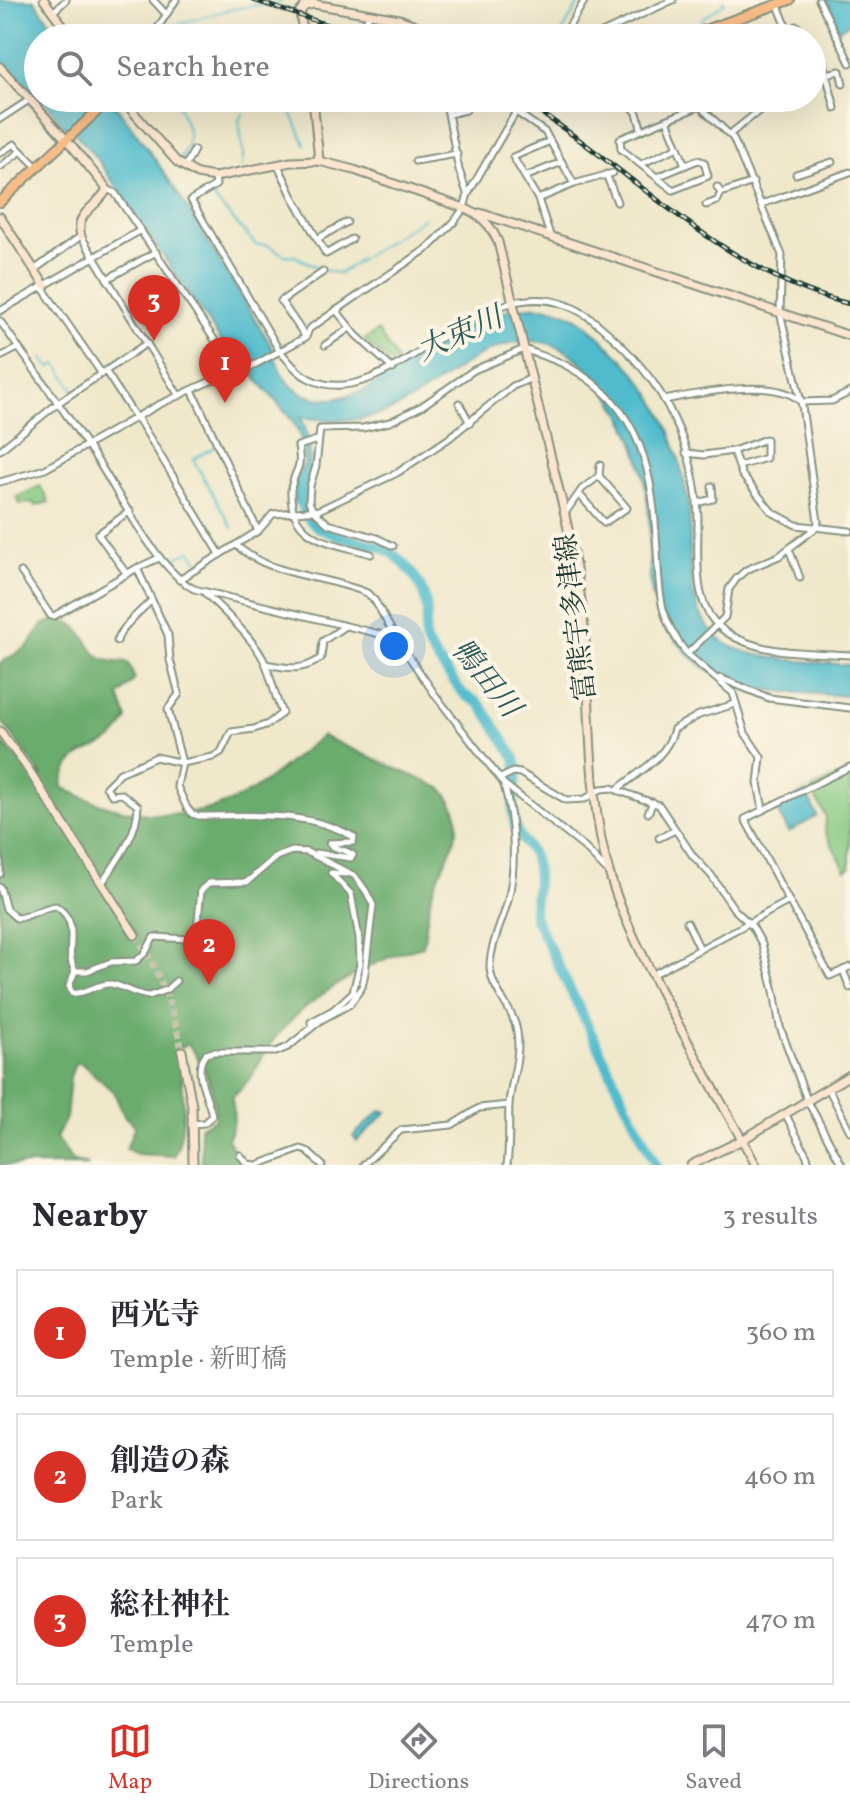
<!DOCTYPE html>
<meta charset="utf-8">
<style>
body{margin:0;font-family:Vollkorn,"Noto Serif JP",serif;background:#f2f2f3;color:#2b2b33}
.you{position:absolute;left:394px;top:646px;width:28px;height:28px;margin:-20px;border:6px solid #fff;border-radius:50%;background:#1a73e8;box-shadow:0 0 0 12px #1a73e833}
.badge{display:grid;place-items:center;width:52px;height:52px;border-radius:50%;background:#d93025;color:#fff;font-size:26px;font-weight:700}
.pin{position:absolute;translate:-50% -66px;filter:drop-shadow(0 2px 4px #0008)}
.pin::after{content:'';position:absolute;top:42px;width:28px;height:24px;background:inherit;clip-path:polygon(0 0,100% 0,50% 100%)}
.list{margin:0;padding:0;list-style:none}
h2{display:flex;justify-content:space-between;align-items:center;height:104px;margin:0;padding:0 32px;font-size:34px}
h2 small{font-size:26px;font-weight:400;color:#7c7c81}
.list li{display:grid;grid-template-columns:52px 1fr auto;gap:24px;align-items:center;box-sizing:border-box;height:128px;margin:0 16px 16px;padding:0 16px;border:2px solid #e1e1e2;border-radius:0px}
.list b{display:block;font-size:30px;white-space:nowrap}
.list p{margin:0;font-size:26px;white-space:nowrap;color:#7c7c81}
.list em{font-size:26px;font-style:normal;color:#7c7c81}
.icon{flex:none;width:44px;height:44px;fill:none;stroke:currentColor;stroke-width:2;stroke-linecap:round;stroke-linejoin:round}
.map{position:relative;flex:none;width:850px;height:1165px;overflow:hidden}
.search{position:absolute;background:#fff;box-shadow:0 8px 32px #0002;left:24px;right:24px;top:24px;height:88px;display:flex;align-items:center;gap:20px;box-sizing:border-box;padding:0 28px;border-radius:44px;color:#7c7c81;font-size:30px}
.sheet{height:536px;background:#fff}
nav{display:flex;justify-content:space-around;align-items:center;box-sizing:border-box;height:112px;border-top:2px solid #e1e1e2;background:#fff;font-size:22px;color:#7c7c81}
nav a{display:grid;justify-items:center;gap:4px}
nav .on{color:#d93025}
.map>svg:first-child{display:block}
.green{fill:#83c780;stroke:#51825a;stroke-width:2}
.forest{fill:#6aac6e;stroke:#447451;stroke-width:2}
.water{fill:#50bbcc;stroke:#387c80;stroke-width:2}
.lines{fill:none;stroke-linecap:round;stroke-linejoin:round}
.stream{stroke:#50bbcc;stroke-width:2}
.river{stroke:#50bbcc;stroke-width:10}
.secondary-tunnel{stroke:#c5c6ad;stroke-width:7;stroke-dasharray:7 3.5;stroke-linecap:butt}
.street-casing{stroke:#879280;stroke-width:9}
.secondary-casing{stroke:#879280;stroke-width:11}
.primary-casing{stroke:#879280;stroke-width:12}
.street{stroke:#fff;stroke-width:5}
.secondary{stroke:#fce5cf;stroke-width:7}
.primary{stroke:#f7bd88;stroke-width:8}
.rail-casing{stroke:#1f3d34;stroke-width:5}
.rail{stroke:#fcf5e5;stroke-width:2;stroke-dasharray:6;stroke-linecap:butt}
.labels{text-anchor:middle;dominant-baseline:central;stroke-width:8;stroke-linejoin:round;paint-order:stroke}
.street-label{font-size:28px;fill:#1f3d34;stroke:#fcf5e5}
.water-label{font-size:30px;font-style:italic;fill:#2b5c5a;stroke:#fcf5e5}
</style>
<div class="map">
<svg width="850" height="1165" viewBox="0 0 850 1165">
<rect width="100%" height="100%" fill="#fcf5e5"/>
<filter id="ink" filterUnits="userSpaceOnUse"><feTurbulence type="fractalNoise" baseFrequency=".0125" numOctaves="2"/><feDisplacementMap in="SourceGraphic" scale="16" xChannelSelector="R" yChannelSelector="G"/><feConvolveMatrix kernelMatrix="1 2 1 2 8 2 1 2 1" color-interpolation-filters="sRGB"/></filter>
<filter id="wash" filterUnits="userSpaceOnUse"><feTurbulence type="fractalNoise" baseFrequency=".006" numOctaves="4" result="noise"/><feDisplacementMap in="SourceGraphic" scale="32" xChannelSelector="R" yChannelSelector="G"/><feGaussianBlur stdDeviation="1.8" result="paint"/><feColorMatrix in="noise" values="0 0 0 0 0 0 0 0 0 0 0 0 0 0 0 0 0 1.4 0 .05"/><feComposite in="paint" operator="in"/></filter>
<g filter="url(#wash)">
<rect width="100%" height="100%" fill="#efe8cb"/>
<g class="green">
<polygon points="378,331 397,360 392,364 364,340"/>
<polygon points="40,486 49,502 36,506 35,503 20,504 17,497"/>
<polygon points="850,770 850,867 846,870 825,832 826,816 811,790"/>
</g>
<path class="forest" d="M60,617c5,3 13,6 17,11 23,24 9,33 51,35l7,16 -16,17 8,22c-16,42 -58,20 -65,69 51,28 113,38 168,15 33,-14 63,-44 92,-66l119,52c38,37 0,69 -10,109 -4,16 -5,33 -8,49 -46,11 -111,49 -143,86 -12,13 -19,27 -27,42 -6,9 -14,16 -21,23l2,23 -6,19 14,26h-40l-2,-38 15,-8c-1,-32 -8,-50 -27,-75l-8,4c2,32 9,79 -6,108l-37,-2 -11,-5 9,-24 -11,-9 -10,-24 -33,-29h-6l-5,14 -4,41 -10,20 17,24 15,3h-88v-425l27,29 16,8 -43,-58v-56l27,-16 16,-22z"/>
<g class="water">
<path d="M0,0h34l28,38h-24v60h71c57,69 100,146 146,221 5,9 12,18 16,27 6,16 9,30 23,42 24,19 51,10 76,0 12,-12 36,-23 50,-33 41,-28 100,-65 151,-40 16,7 29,23 42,35 28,26 50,57 61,94 7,20 12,43 15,65 4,42 -8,93 27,127 26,26 98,25 134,29v31c-37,-3 -78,-2 -114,-13 -40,-13 -78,-53 -85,-95 -3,-24 0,-48 -2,-72 -3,-47 -16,-92 -46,-129 -13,-17 -29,-35 -50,-42 -59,-20 -109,41 -157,63 -29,14 -64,14 -95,9 15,35 7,50 7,86l-14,1 2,-25 8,-14 1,-11 -6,-21 -7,-13 -42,-49 -16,-11 -136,-200 -28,-33 -5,1 -17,-23 -10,-6 -38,-39z"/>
<polygon points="823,0 850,0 850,23 839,29 836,28"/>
<polygon points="806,792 817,816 789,832 775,808"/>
<polygon points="381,1110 387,1112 357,1141 353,1136"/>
</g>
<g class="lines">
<g class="stream">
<polyline points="700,20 725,3 723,0"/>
<path d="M162,30c39,-13 75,-26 117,-26l2,-4"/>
<polyline points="560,36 581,0"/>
<path d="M175,98c9,24 22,36 6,59l4,4"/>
<polyline points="285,98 305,144"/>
<polyline points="242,167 243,154 239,120 243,114"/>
<polyline points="210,194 256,245 268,245 284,255 295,256 318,268 339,274 361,259"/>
<polyline points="366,256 424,218"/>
<polyline points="42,357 50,368 57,364 75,391"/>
<polyline points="215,447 193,459 233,529"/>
<polyline points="172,560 191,551 200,565"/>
</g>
<path class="river" d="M301,493c-2,54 70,38 98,66 15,14 27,31 28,53 1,9 -4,20 -1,30 3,6 35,51 40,54 6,4 11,4 15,10 12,16 23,35 34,52 6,16 -4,38 -2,56 2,25 15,27 21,45 7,20 -1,38 0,57l122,249"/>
</g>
</g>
<g filter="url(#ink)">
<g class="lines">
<path class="secondary-tunnel" d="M135,935c25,36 38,73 47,116"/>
<defs>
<g id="street">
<polyline points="153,0 166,14"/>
<polyline points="819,0 850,63"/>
<polyline points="778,5 791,38"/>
<polyline points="53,12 66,0"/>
<polyline points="151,38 176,0"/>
<polyline points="355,38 371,13"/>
<polyline points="562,38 585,0"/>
<polyline points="591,38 673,0"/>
<polyline points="768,38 797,26"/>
<polyline points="812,68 823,62 835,108"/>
<polyline points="826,74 840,71 843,84"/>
<polyline points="445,98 459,170 467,193"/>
<polyline points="511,98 519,114 545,132 574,184 538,199 513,157 550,141"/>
<polyline points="628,102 637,113 641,128"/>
<polyline points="449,114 466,110"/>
<polyline points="0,119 29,100"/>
<polyline points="667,120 685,165"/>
<polyline points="730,134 770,102"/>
<polyline points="0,153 14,144 37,167"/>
<polyline points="415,161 457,154"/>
<polyline points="641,164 678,147"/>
<polyline points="278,165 292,195 326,254 352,239"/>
<polyline points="0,167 21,151"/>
<polyline points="185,167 194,150"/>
<polyline points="606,174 617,202"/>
<polyline points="796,174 832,162"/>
<path d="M215,177l1,8 -25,15 88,150c10,11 18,23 31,29 84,42 181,-140 284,-58 32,26 63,59 80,98 12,25 20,55 23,82 5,40 -12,104 29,131 33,23 85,20 124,23"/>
<polyline points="525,177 562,162"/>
<polyline points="657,177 698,160 704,162 708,176 673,190 621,149 620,139 700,106"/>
<polyline points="574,184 613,173"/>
<polyline points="717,187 721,193 753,182"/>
<polyline points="107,189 115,193 235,370"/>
<polyline points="538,199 550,235"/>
<polyline points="762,204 850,172"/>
<polyline points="706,205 717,201 721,193"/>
<polyline points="317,239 347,222"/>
<polyline points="34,270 81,236 179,396"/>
<polyline points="107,279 156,252"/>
<polyline points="42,287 102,374"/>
<polyline points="336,310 356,335 393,369"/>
<polyline points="0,311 141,230"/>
<path d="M0,321c33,48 68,94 99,142 23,36 59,107 95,126l202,49"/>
<polyline points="305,336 281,301 323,272"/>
<polyline points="325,345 350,328"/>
<polyline points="0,357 18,348"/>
<polyline points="106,372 136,418"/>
<polyline points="192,390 258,531"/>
<path d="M664,400c32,-6 112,-24 137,2l31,-1 18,-9"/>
<polyline points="459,403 470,423"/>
<polyline points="137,417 220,554"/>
<path d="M317,440l-19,6c1,6 2,14 1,19 -3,9 -7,15 -8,25 -2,52 42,52 80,64"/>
<polyline points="0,450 58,403 147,343"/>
<polyline points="733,451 766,439 766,458 739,466"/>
<polyline points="686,453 704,455 733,451 742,475 772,512 796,525 850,531"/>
<polyline points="0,482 45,469 158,405 235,370 243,371 306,337 309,329 428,248 454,222 464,208 468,194 524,98"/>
<polyline points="579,494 604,523 627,508 599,476"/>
<polyline points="697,503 713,499 712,486"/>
<polyline points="565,513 582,489 599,476 600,465"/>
<path d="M236,545c35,32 89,30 131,48l8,8 21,37 40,58 68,88 81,64 24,25"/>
<path d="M393,546l-16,-8 -49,-14 -15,-14 -4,-8 1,-16 6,-20 4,-37 43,-1 27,-6 32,-16 52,-36 50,-21c14,6 32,10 45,18 75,41 84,107 88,184 3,46 1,65 30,103"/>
<polyline points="789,549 800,578"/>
<path d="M159,558l-22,10 31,67 2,25 9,34 -11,15 14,54 -5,23 10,22 5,6 7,2c53,0 107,-6 155,21l-1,5 -24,1c6,8 16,5 24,12l-2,3 -35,-5"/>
<polyline points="21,572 51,616 54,616 137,568"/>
<polyline points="126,573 98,534 130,511"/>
<polyline points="179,580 258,531 273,514 319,510 397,473 448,439 513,386 532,378"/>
<path d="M117,641c2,-11 24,-31 34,-40"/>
<path d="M266,664c21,4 37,8 55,-6l2,-17 22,-15"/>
<polyline points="720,678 769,698 850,708"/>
<polyline points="501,778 513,772 520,773 566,800 585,799 601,789 611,788 659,805 693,856 711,875 734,909 752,926 762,944 774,991 780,1027 807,1100 842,1165"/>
<path d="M504,785c10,35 13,79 4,115 -5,21 -17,42 -18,65 -1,23 24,43 27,67 4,25 -6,48 -8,72 -1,20 1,40 -2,61"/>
<path d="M619,788c21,-17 48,-31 55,-59l25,-14 36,-11"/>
<polyline points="763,810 850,767"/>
<polyline points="648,813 653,802"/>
<polyline points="659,838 675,830"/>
<polyline points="0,859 0,874"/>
<path d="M102,883c16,-24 35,-47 36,-77l-16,-12 -10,1 -6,-8 14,-14 36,-16 26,6 31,-6 8,-5 10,-20 23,-3 14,-5 14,-11c-7,-16 -10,-32 -16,-48 -10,-25 -43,-54 -62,-73"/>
<path d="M0,887l6,22 10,9c13,0 25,-11 40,-12 28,19 6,42 19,65l-6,15 3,7c14,2 24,-10 39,-9 13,2 24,11 38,12l17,-6 10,-9"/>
<polyline points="789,901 830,976 850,967"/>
<polyline points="687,922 700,949"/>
<polyline points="843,970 850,988"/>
<path d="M75,971h12l24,-9 25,-1 9,-8 9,-16 34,2 9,-10 4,-39 8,-7 38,-1 29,-25 16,-6 15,1 48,24 11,15 7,14 -8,68 -3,14 -12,17 -29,16 -33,27 -12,5h-63l-7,2c-15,18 3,42 6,62l-8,7 -11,1"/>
<polyline points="652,975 789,901 745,819 763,810 758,783 761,757 745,733 733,693 687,654 725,617 729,589 737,578 746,570 779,556 817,527 818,522 802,406 780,312 782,255 733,138 691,98"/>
<polyline points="312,1027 311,1022 333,1010 353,992 360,964 359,938 351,894 331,873 347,874"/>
<polyline points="828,1088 850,1131"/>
<polyline points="786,1115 807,1156 809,1165"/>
<polyline points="240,1155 248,1164 255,1165"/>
<polyline points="257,1165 301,1149 307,1151 322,1165"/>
<polyline points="363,1165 401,1130 452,1125 479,1108 509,1105"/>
</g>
<g id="secondary">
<polyline points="44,0 72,38"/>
<polyline points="304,38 300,12 305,6 314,4 399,19 450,38"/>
<path d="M0,67l72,79 35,43c-8,18 -33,22 -26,47"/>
<path d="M121,98l56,64 20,12 18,3 76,-15 28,-1 35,9 110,38c18,8 26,16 34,34 16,67 33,133 49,200 14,55 28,110 35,166 11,90 2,184 29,271 12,39 31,75 49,111 31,59 64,117 96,175"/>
<polyline points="313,98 319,161"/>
<polyline points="480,213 850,336"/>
<polyline points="0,217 45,286"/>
<polyline points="0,731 26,766 135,935"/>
<polyline points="182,1051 192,1106 193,1165"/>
<polyline points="691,1165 742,1140 850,1075"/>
</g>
<g id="primary">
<polyline points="682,38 790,0"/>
<polyline points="0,202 111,98"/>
</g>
</defs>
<use href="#street" class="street-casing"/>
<use href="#secondary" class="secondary-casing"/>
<use href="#primary" class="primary-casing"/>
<use href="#street" class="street"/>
<use href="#secondary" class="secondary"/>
<use href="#primary" class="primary"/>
<defs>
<g id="rail">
<polyline points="253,0 367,38"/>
<polyline points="358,28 388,38"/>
<path d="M517,98c113,67 201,174 333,206"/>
</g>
</defs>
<use href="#rail" class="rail-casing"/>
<use href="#rail" class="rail"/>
</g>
</g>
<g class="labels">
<g class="street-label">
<text transform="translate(577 617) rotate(-97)">富熊宇多津線</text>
</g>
<g class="water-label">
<text transform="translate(460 335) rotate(-24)">大束川</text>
<text transform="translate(485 679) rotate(51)">鴨田川</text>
</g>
</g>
</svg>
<div class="you"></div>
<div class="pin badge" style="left:225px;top:403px">1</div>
<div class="pin badge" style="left:209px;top:985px">2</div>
<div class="pin badge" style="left:154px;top:341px">3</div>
<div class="search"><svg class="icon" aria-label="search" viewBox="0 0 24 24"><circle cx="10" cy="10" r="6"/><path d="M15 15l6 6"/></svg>Search here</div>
</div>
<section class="sheet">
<h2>Nearby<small>3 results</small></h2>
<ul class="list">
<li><span class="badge">1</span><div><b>西光寺</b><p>Temple · 新町橋</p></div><em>360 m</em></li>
<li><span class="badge">2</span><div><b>創造の森</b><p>Park</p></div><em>460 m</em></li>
<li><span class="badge">3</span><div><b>総社神社</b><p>Temple</p></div><em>470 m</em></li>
</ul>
</section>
<nav>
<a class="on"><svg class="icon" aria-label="map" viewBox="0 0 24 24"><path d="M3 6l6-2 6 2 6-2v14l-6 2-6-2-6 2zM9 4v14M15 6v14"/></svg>Map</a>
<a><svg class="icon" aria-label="directions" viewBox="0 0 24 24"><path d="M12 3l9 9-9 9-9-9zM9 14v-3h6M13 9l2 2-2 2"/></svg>Directions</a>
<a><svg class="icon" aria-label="saved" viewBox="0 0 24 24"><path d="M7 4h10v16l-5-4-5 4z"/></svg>Saved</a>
</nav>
